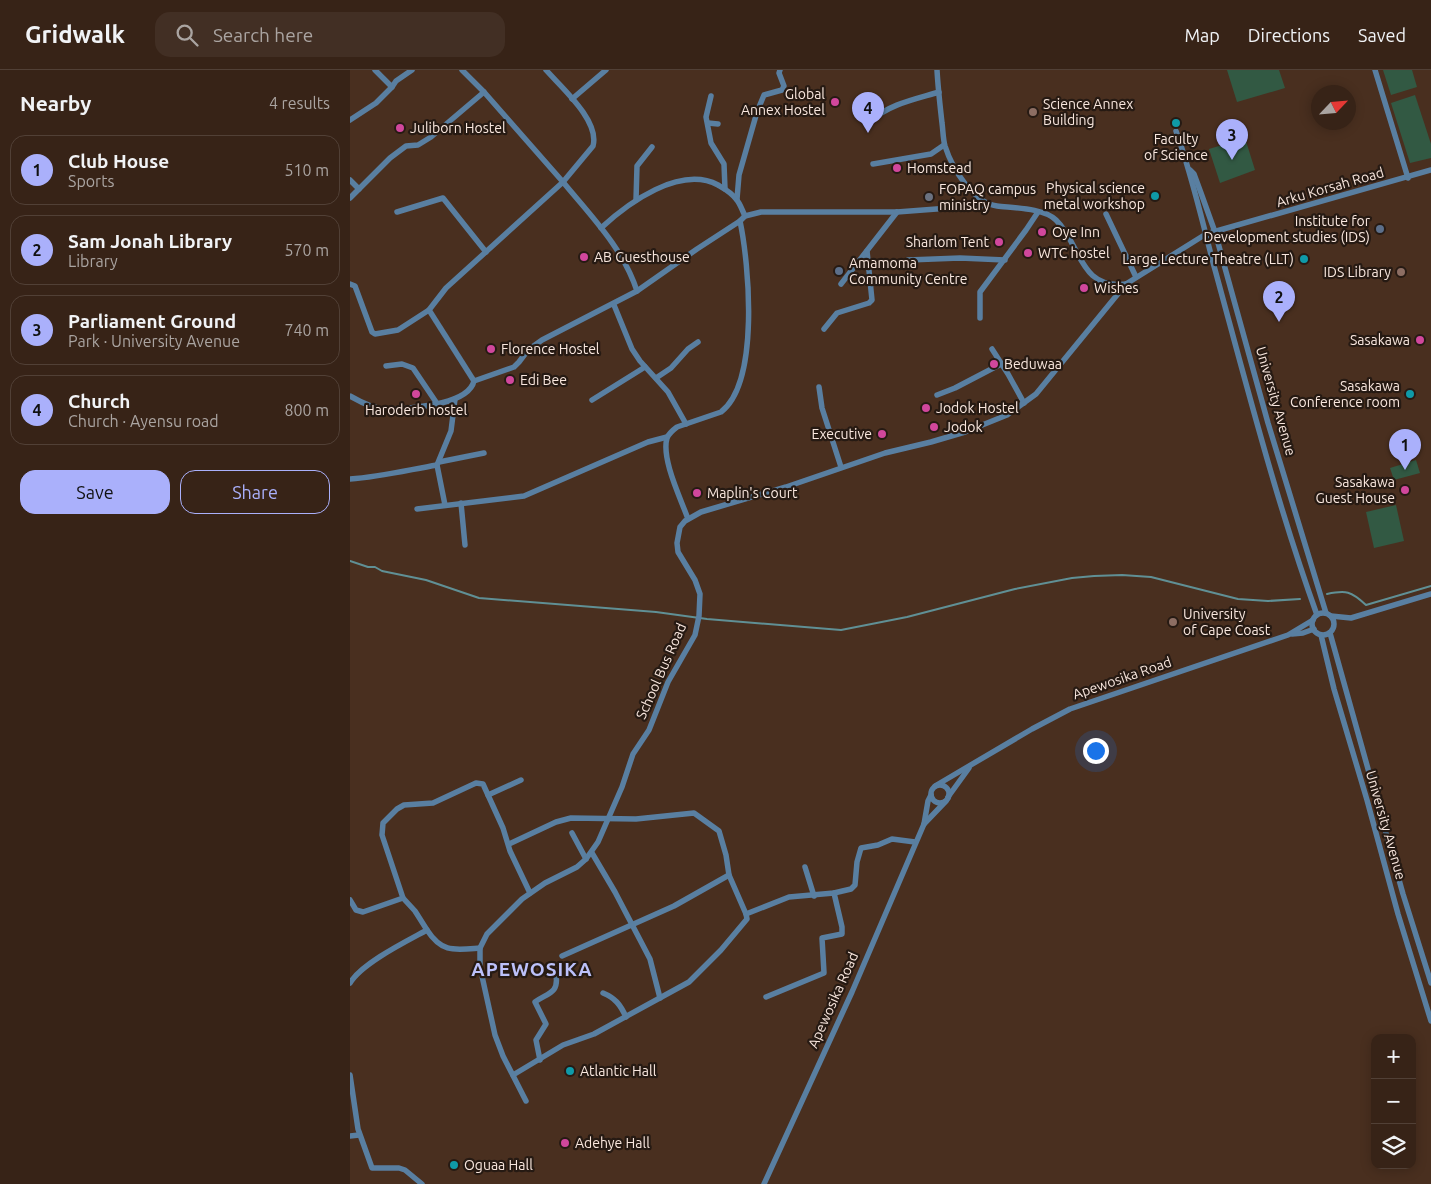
<!DOCTYPE html>
<meta charset="utf-8">
<style>
body{margin:0;font-family:Ubuntu,sans-serif;background:#422f24;color:#f1f3f6}
.controls{position:absolute;right:15px;bottom:15px;display:grid;overflow:hidden;border-radius:10px;box-shadow:0 2px 12px #0003}
.controls button{width:45px;height:45px;display:grid;place-items:center;padding:0;border:0;border-bottom:1px solid #514036;background:#372317;color:#f1f3f6;font:25px sans-serif}
.compass{position:absolute;left:961px;top:15px;width:45px;height:45px;border-radius:50%;background:#372317;box-shadow:0 2px 12px #0003;rotate:64deg}
.you{position:absolute;left:745px;top:680px;width:18px;height:18px;margin:-12px;border:4px solid #fff;border-radius:50%;background:#1a73e8;box-shadow:0 0 0 8px #1a73e833}
.badge{display:grid;place-items:center;width:32px;height:32px;border-radius:50%;background:#aab0fb;color:#111;font-size:16px;font-weight:700}
.pin{position:absolute;translate:-50% -41px;filter:drop-shadow(0 1px 2px #0008)}
.pin::after{content:'';position:absolute;top:26px;width:18px;height:15px;background:inherit;clip-path:polygon(0 0,100% 0,50% 100%)}
.list{margin:0;padding:0;list-style:none}
h2{display:flex;justify-content:space-between;align-items:center;height:65px;margin:0;padding:0 20px;font-size:21px}
h2 small{font-size:16px;font-weight:400;color:#aaa4a1}
.list li{display:grid;grid-template-columns:32px 1fr auto;gap:15px;align-items:center;box-sizing:border-box;height:70px;margin:0 10px 10px;padding:0 10px;border:1px solid #514036;border-radius:15px}
.list b{display:block;font-size:19px;white-space:nowrap}
.list p{margin:0;font-size:16px;white-space:nowrap;color:#aaa4a1}
.list em{font-size:16px;font-style:normal;color:#aaa4a1}
.actions{display:flex;gap:10px;padding:15px 20px}
.actions a{flex:1;padding:11px 0;border:1px solid #aab0fb;border-radius:15px;text-align:center;font-size:18px;color:#aab0fb}
.actions .main{background:#aab0fb;color:#111}
.icon{flex:none;width:28px;height:28px;fill:none;stroke:currentColor;stroke-width:2;stroke-linecap:round;stroke-linejoin:round}
.map{position:relative;flex:none;width:1081px;height:1114px;overflow:hidden}
header{display:flex;align-items:center;gap:30px;box-sizing:border-box;height:70px;padding:0 25px;background:#372317;border-bottom:1px solid #514036}
header strong{font-size:24px}
nav{display:flex;gap:28px;margin-inline-start:auto;font-size:18px}
.search{width:350px;height:45px;background:#422f24;display:flex;align-items:center;gap:12px;box-sizing:border-box;padding:0 18px;border-radius:15px;color:#aaa4a1;font-size:19px}
main{display:flex}
aside{flex:1;background:#372317}
.map>svg:first-child{display:block}
.green{fill:#325943}
.lines{fill:none;stroke-linecap:round;stroke-linejoin:round}
.stream{stroke:#609095;stroke-width:2}
.street{stroke:#597fa1;stroke-width:5.5}
.hotel-dot{fill:#d1479c;stroke:#261a13;stroke-width:2}
.education-dot{fill:#8d6e63;stroke:#261a13;stroke-width:2}
.culture-dot{fill:#0f9aa8;stroke:#261a13;stroke-width:2}
.worship-dot{fill:#6b7280;stroke:#261a13;stroke-width:2}
.service-dot{fill:#5c6f8a;stroke:#261a13;stroke-width:2}
.labels{text-anchor:middle;dominant-baseline:central;stroke-width:4.5;stroke-linejoin:round;paint-order:stroke}
.poi-label{font-size:14px;fill:#f9e7de;stroke:#261a13;text-anchor:start}
.street-label{font-size:14px;fill:#f9e7de;stroke:#261a13}
.district-label{font-size:19px;font-weight:bold;letter-spacing:1px;fill:#bcc1fa;stroke:#261a13}
</style>
<header>
<strong>Gridwalk</strong>
<div class="search"><svg class="icon" aria-label="search" viewBox="0 0 24 24"><circle cx="10" cy="10" r="6"/><path d="M15 15l6 6"/></svg>Search here</div>
<nav><a>Map</a><a>Directions</a><a>Saved</a></nav>
</header>
<main>
<aside>
<h2>Nearby<small>4 results</small></h2>
<ul class="list">
<li><span class="badge">1</span><div><b>Club House</b><p>Sports</p></div><em>510 m</em></li>
<li><span class="badge">2</span><div><b>Sam Jonah Library</b><p>Library</p></div><em>570 m</em></li>
<li><span class="badge">3</span><div><b>Parliament Ground</b><p>Park · University Avenue</p></div><em>740 m</em></li>
<li><span class="badge">4</span><div><b>Church</b><p>Church · Ayensu road</p></div><em>800 m</em></li>
</ul>
<div class="actions"><a class="main">Save</a><a>Share</a></div>
</aside>
<div class="map">
<svg width="1081" height="1114" viewBox="0 0 1081 1114">
<rect width="100%" height="100%" fill="#492f1f"/>
<g class="green">
<polygon points="877,0 929,0 935,18 887,32"/>
<polygon points="1033,0 1062,0 1067,17 1041,25"/>
<polygon points="1065,25 1081,74 1081,88 1060,93 1041,33"/>
<polygon points="895,68 905,100 870,113 859,79"/>
<polygon points="1066,390 1070,403 1044,410 1040,398"/>
<polygon points="1046,435 1054,471 1024,478 1016,442"/>
</g>
<g class="lines">
<g class="stream">
<polyline points="0,491 18,497 25,497 32,501 76,510 129,528 306,542 357,549 491,560 557,547 665,519 722,508 744,506 772,505 801,507 888,529 918,531 950,529"/>
<path d="M977,524c19,-4 24,-3 39,11l65,-19"/>
</g>
<g class="street">
<polyline points="25,0 42,17 46,11 62,0"/>
<path d="M112,0l22,22 79,90 30,-36c7,-25 -31,-58 -47,-76"/>
<path d="M587,0c1,18 3,35 5,53 1,7 1,16 3,23 7,22 28,57 52,60 17,2 47,2 59,14 25,24 23,70 70,64l80,-50 225,-64"/>
<polyline points="1025,0 1058,108"/>
<polyline points="361,26 356,47 361,73 374,94 375,119"/>
<polyline points="222,29 256,0"/>
<polyline points="0,50 26,33 42,17"/>
<path d="M521,51c18,-17 45,-22 68,-29"/>
<polyline points="358,53 368,54"/>
<path d="M826,61c16,44 26,90 38,135 32,117 62,235 103,349"/>
<polyline points="523,94 581,84 594,75"/>
<polyline points="840,100 844,104 851,123 865,162 918,353 976,543"/>
<polyline points="0,110 9,119"/>
<polyline points="0,128 40,88 56,76 68,75 81,67 134,22"/>
<polyline points="387,129 389,105 407,42 414,25 432,20 434,16 429,3 430,0"/>
<polyline points="286,130 287,96 302,77"/>
<polyline points="47,142 93,128 136,182"/>
<polyline points="756,144 786,207"/>
<path d="M251,158c27,-25 79,-63 117,-43 7,4 13,7 18,14 4,4 6,11 9,17"/>
<polyline points="558,190 610,188 655,190"/>
<path d="M0,214l5,2 17,46 3,2 23,-4 31,-20 17,-22 117,-106c28,34 60,66 74,109l-95,49 -14,10 -9,12 -5,5 -40,14c-6,25 -66,27 -86,29 -14,-1 -26,-7 -38,-14"/>
<polyline points="491,214 547,142"/>
<polyline points="287,221 347,179 390,151"/>
<polyline points="264,235 282,279 290,291 318,322 336,354"/>
<polyline points="79,240 124,311"/>
<polyline points="630,248 630,222 676,160 688,142"/>
<polyline points="474,259 487,243 519,233 522,230 517,181"/>
<polyline points="642,279 658,304 674,333"/>
<polyline points="36,296 52,294 63,298 88,335"/>
<polyline points="306,308 321,298 338,279 348,272"/>
<polyline points="469,317 472,338 491,397"/>
<polyline points="587,325 605,318 651,294"/>
<polyline points="242,330 295,297"/>
<polyline points="89,392 134,383"/>
<path d="M0,409c30,-2 58,-9 87,-14"/>
<polyline points="111,433 115,475"/>
<polyline points="95,435 87,395 101,361 105,329"/>
<polyline points="67,439 174,426 298,372 317,367"/>
<path d="M338,449c-7,-20 -27,-60 -21,-81 2,-5 6,-8 10,-11l44,-15c39,-30 28,-148 19,-191l5,-5 16,-4h136l92,-7"/>
<circle cx="973" cy="554" r="11"/>
<polyline points="981,546 1001,548 1081,524"/>
<polyline points="980,563 1053,824 1081,913"/>
<polyline points="942,564 953,563 964,559"/>
<polyline points="971,565 984,619 1017,730 1048,844 1081,951"/>
<circle cx="590" cy="724" r="9"/>
<polyline points="585,716 682,659 720,639 938,565 963,550"/>
<polyline points="138,725 171,710"/>
<polyline points="598,727 619,698"/>
<polyline points="574,754 596,731"/>
<polyline points="222,763 236,789"/>
<polyline points="159,774 206,752 221,748 286,749 344,743 369,761 376,785 379,805 396,844 397,849 371,880 339,912 244,964 213,975 163,1005"/>
<polyline points="242,783 265,822 300,889 310,928"/>
<polyline points="455,797 464,826"/>
<polyline points="0,830 6,840 13,842 53,828"/>
<polyline points="396,844 439,827 484,823 501,819 505,815 507,792 511,778 528,775 542,769 565,772"/>
<polyline points="77,860 65,841 53,828 32,765 33,753 47,739 54,735 83,733 126,713 133,714 153,758 160,781 180,823"/>
<polyline points="212,886 324,836 379,805"/>
<path d="M0,913c12,-20 57,-42 77,-53 15,23 27,20 53,18"/>
<path d="M253,923c12,5 17,11 23,24"/>
<polyline points="416,927 474,903 472,868 492,864 492,857 484,823"/>
<path d="M190,990l-4,-20 10,-16 -11,-22c12,-9 24,-8 21,-27"/>
<polyline points="0,1005 8,1059 22,1098 49,1098 55,1100 72,1114"/>
<polyline points="176,1031 153,986 145,965 130,897 130,878 137,864 172,829 195,813 227,797 236,789 248,772 272,717 283,684 299,660 318,612 345,565 349,546 350,524 345,510 328,482 327,473 330,457 335,451 351,442 436,417 535,383 581,372 615,362 657,345 686,324 776,214"/>
<polyline points="0,1066 9,1065"/>
<polyline points="414,1114 502,922 574,754 578,731 581,725"/>
</g>
</g>
<g class="hotel-dot">
<circle cx="485" cy="32" r="5"/>
<circle cx="50" cy="58" r="5"/>
<circle cx="547" cy="98" r="5"/>
<circle cx="692" cy="162" r="5"/>
<circle cx="649" cy="172" r="5"/>
<circle cx="678" cy="183" r="5"/>
<circle cx="234" cy="187" r="5"/>
<circle cx="734" cy="218" r="5"/>
<circle cx="1070" cy="270" r="5"/>
<circle cx="141" cy="279" r="5"/>
<circle cx="644" cy="294" r="5"/>
<circle cx="160" cy="310" r="5"/>
<circle cx="66" cy="324" r="5"/>
<circle cx="576" cy="338" r="5"/>
<circle cx="584" cy="357" r="5"/>
<circle cx="532" cy="364" r="5"/>
<circle cx="1055" cy="420" r="5"/>
<circle cx="347" cy="423" r="5"/>
<circle cx="215" cy="1073" r="5"/>
</g>
<g class="education-dot">
<circle cx="683" cy="42" r="5"/>
<circle cx="1051" cy="202" r="5"/>
<circle cx="823" cy="552" r="5"/>
</g>
<g class="culture-dot">
<circle cx="826" cy="53" r="5"/>
<circle cx="805" cy="126" r="5"/>
<circle cx="954" cy="189" r="5"/>
<circle cx="1060" cy="324" r="5"/>
<circle cx="220" cy="1001" r="5"/>
<circle cx="104" cy="1095" r="5"/>
</g>
<circle class="worship-dot" cx="579" cy="127" r="5"/>
<g class="service-dot">
<circle cx="1030" cy="159" r="5"/>
<circle cx="489" cy="201" r="5"/>
</g>
<g class="labels">
<g class="poi-label">
<text x="475" y="24" text-anchor="end">Global<tspan x="475" dy="16">Annex Hostel</tspan></text>
<text x="693" y="34">Science Annex<tspan x="693" dy="16">Building</tspan></text>
<text x="60" y="58">Juliborn Hostel</text>
<text x="826" y="69" text-anchor="middle">Faculty<tspan x="826" dy="16">of Science</tspan></text>
<text x="557" y="98">Homstead</text>
<text x="795" y="118" text-anchor="end">Physical science<tspan x="795" dy="16">metal workshop</tspan></text>
<text x="589" y="119">FOPAQ campus<tspan x="589" dy="16">ministry</tspan></text>
<text x="1020" y="151" text-anchor="end">Institute for<tspan x="1020" dy="16">Development studies (IDS)</tspan></text>
<text x="702" y="162">Oye Inn</text>
<text x="639" y="172" text-anchor="end">Sharlom Tent</text>
<text x="688" y="183">WTC hostel</text>
<text x="244" y="187">AB Guesthouse</text>
<text x="944" y="189" text-anchor="end">Large Lecture Theatre (LLT)</text>
<text x="499" y="193">Amamoma<tspan x="499" dy="16">Community Centre</tspan></text>
<text x="1041" y="202" text-anchor="end">IDS Library</text>
<text x="744" y="218">Wishes</text>
<text x="1060" y="270" text-anchor="end">Sasakawa</text>
<text x="151" y="279">Florence Hostel</text>
<text x="654" y="294">Beduwaa</text>
<text x="170" y="310">Edi Bee</text>
<text x="1050" y="316" text-anchor="end">Sasakawa<tspan x="1050" dy="16">Conference room</tspan></text>
<text x="586" y="338">Jodok Hostel</text>
<text x="66" y="340" text-anchor="middle">Haroderb hostel</text>
<text x="594" y="357">Jodok</text>
<text x="522" y="364" text-anchor="end">Executive</text>
<text x="1045" y="412" text-anchor="end">Sasakawa<tspan x="1045" dy="16">Guest House</tspan></text>
<text x="357" y="423">Maplin's Court</text>
<text x="833" y="544">University<tspan x="833" dy="16">of Cape Coast</tspan></text>
<text x="230" y="1001">Atlantic Hall</text>
<text x="225" y="1073">Adehye Hall</text>
<text x="114" y="1095">Oguaa Hall</text>
</g>
<g class="street-label">
<text transform="translate(980 117) rotate(-16)">Arku Korsah Road</text>
<text transform="translate(926 331) rotate(74)">University Avenue</text>
<text transform="translate(311 601) rotate(-66)">School Bus Road</text>
<text transform="translate(772 608) rotate(-19)">Apewosika Road</text>
<text transform="translate(1036 755) rotate(74)">University Avenue</text>
<text transform="translate(483 930) rotate(-66)">Apewosika Road</text>
</g>
<g class="district-label">
<text x="182" y="899">APEWOSIKA</text>
</g>
</g>
</svg>
<div class="controls">
<button>+</button>
<button>−</button>
<button><svg class="icon" aria-label="layers" viewBox="0 0 24 24"><path d="M12 4l9 5-9 5-9-5zM3 14l9 5 9-5"/></svg></button>
</div>
<svg class="compass" viewBox="-18 -18 36 36"><path d="M0-13l5 13h-10z" fill="#e53935"/><path d="M0 13l5-13h-10z" fill="#aaa4a1"/></svg>
<div class="you"></div>
<div class="pin badge" style="left:1055px;top:400px">1</div>
<div class="pin badge" style="left:929px;top:252px">2</div>
<div class="pin badge" style="left:882px;top:90px">3</div>
<div class="pin badge" style="left:518px;top:63px">4</div>
</div>
</main>
